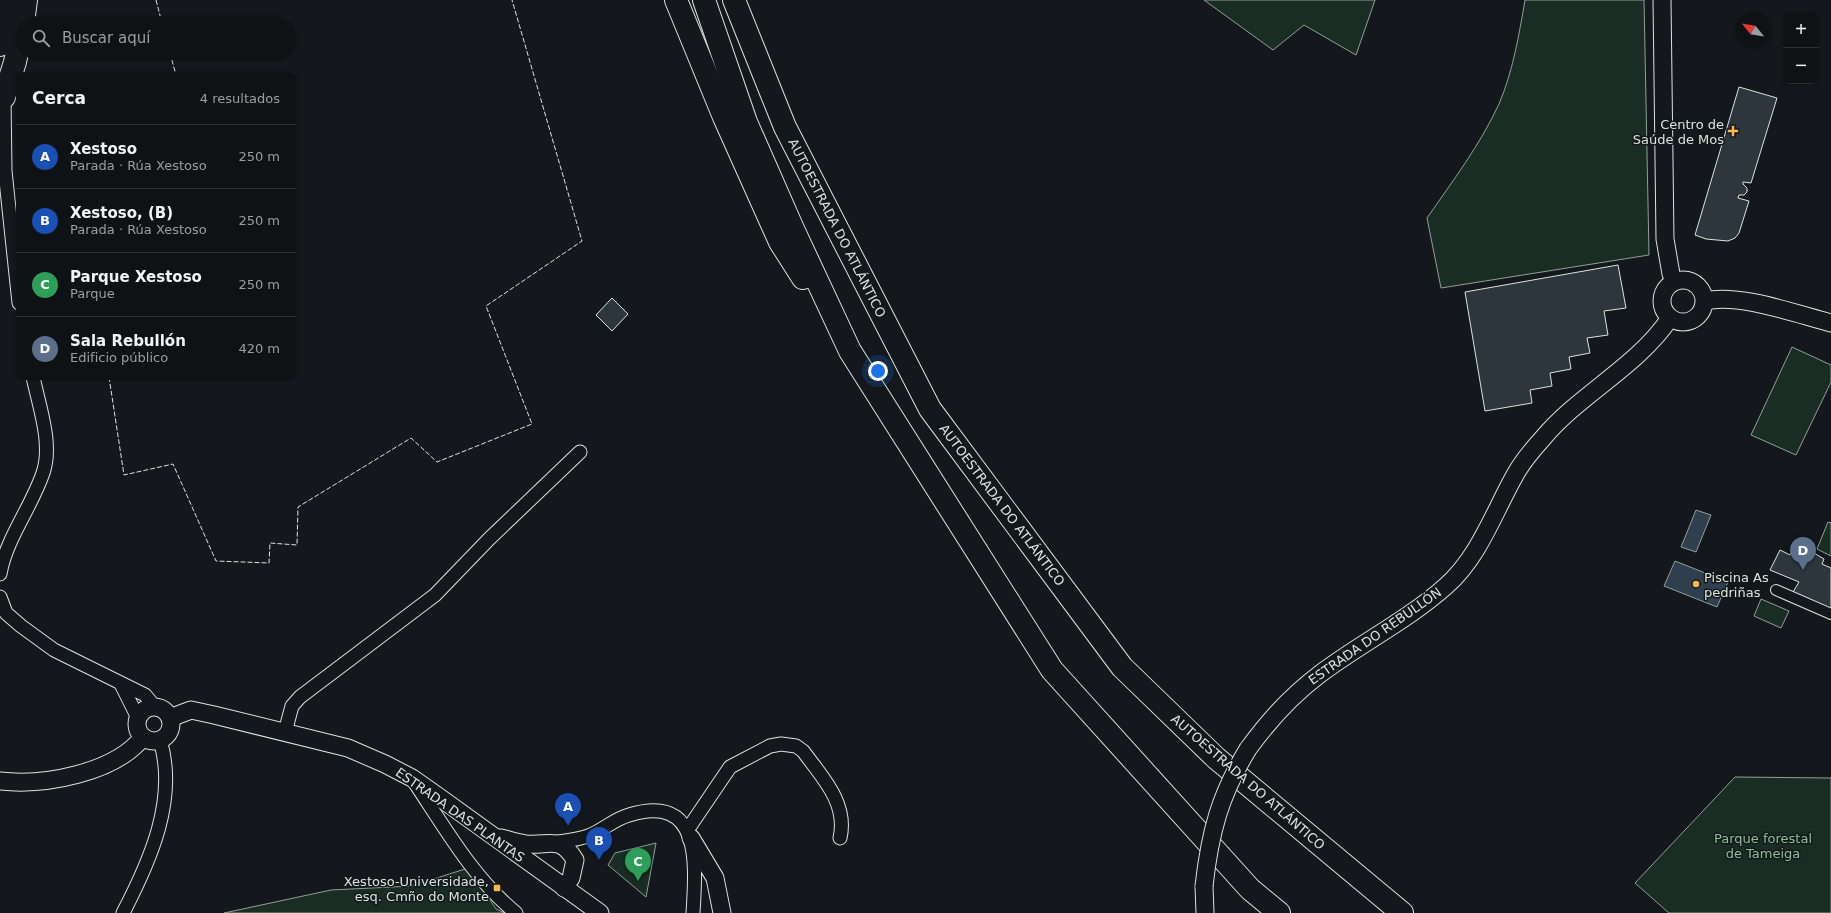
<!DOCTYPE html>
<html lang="es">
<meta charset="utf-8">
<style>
body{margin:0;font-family:"DejaVu Sans",sans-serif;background:#181b1e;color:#f1f3f6}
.controls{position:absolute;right:12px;top:12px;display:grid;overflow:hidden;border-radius:8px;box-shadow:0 1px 3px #0004}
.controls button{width:36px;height:36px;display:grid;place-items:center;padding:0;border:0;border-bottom:1px solid #2f3234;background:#0f1215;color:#f1f3f6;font:20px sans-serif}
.compass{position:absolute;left:1735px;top:12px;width:36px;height:36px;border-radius:50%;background:#0f1215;box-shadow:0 1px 3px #0004;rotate:300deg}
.you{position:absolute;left:878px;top:371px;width:14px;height:14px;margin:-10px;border:3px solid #fff;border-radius:50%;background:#1a73e8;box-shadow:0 0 0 6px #1a73e833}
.badge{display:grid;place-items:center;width:26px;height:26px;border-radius:50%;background:#7c3aed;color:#fff;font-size:13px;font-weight:700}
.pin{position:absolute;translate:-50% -33px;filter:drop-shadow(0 1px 2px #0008)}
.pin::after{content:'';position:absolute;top:21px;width:14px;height:12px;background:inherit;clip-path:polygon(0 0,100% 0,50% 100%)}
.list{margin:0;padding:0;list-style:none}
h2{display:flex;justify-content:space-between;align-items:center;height:52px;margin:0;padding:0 16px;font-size:17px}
h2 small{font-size:13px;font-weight:400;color:#9b9ea0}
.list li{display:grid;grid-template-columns:26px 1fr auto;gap:12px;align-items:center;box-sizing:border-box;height:64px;padding:0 16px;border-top:1px solid #2f3234}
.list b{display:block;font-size:15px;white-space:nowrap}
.list p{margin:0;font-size:13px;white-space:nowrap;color:#9b9ea0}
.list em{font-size:13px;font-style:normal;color:#9b9ea0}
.icon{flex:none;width:22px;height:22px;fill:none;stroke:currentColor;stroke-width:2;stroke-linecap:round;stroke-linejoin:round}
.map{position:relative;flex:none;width:1831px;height:913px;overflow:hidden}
.search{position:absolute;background:#0f1215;box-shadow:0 1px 3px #0004;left:16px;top:16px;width:280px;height:44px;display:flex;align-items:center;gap:10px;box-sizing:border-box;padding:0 14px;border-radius:22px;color:#9b9ea0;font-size:15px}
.panel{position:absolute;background:#0f1215;box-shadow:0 1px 3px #0004;left:16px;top:72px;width:280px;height:308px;border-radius:8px}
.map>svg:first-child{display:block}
.green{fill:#1a2d24;stroke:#939e99}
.water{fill:#2f3f4d;stroke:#939e99}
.building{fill:#2c363c;stroke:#d8e6dc}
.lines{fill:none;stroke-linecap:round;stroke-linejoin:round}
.pedestrian-casing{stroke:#d8e6dc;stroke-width:12}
.minor-casing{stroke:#d8e6dc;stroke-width:15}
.tertiary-casing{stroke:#d8e6dc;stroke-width:19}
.motorway-casing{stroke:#d8e6dc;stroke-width:24}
.pedestrian{stroke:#14181c;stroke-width:10}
.minor{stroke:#14181c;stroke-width:13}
.tertiary{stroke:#14181c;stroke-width:17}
.motorway{stroke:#14181c;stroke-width:22}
.tertiary-bridge-casing{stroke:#d8e6dc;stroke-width:19;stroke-linecap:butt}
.tertiary-bridge{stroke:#14181c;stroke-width:17}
.fence{stroke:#d8e6dc;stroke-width:1;stroke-dasharray:5 2;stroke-linecap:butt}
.poi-dot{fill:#ffb74d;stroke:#14181c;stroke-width:1.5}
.labels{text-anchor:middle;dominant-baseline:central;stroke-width:3;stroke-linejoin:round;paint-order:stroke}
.poi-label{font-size:13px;fill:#d8e6dc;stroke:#14181c;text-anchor:end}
.street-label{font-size:13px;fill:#d8e6dc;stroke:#14181c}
.park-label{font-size:13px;fill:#8ac095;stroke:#14181c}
</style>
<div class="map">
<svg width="1831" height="913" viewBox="0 0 1831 913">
<rect width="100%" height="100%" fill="#14181c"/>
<g class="green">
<polygon points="1204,0 1375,0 1356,55 1304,25 1273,50"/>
<path d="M1525,0h119l5,255 -208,33 -14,-70c25,-36 53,-73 72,-114 14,-33 20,-69 26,-104z"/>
<polygon points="1792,347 1831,365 1831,382 1796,455 1751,435"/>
<polygon points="1828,522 1831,523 1831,556 1817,549"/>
<polygon points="1761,599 1789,611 1781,628 1754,616"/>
<polygon points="1735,777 1831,778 1831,913 1669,913 1635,883"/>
<polygon points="656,843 646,897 608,865 615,853"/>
<polygon points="468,868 496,909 505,913 224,913 331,890 412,886"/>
</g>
<g class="water">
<polygon points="1696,510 1711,515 1696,552 1681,547"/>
<polygon points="1675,561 1728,582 1717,607 1664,586"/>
</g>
<g class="building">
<polygon points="1739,87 1777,98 1751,183 1743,182 1743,184 1747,188 1747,192 1744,195 1739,195 1738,198 1749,201 1739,233 1735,238 1728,241 1706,239 1695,235"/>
<polygon points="1618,265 1626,308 1604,311 1608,335 1587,338 1590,353 1569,357 1571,369 1550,373 1552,386 1530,390 1532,403 1485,411 1465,292"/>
<polygon points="612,298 628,314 612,331 596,315"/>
<polygon points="1780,550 1790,555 1792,551 1809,560 1814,553 1824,559 1822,564 1831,568 1831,609 1793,592 1799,582 1770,570"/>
</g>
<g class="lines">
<defs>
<polyline id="pedestrian" points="1776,590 1831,614"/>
<g id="minor">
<polyline points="4,97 5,171 19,303"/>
<path d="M0,574c6,-35 31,-66 43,-101 10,-29 -4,-67 -10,-96"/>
<polyline points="0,597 6,613 21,626 54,650 145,695 155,707"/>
<polyline points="121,684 138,718"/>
<polyline points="285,732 292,706 300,697 435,595 489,539 580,452"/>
<path d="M415,783c30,45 59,96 101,130"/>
<path d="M688,829l42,-62 40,-21 11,-2 15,2 7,5c19,26 45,52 37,87"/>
<path d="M552,843c11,-2 25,-3 36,-7 14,-5 26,-17 41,-21 73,-22 67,49 64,98"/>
<path d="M123,913c27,-52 55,-114 37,-173"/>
</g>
<g id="tertiary">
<polyline points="1662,0 1665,239 1671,274 1674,281"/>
<circle cx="1683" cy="301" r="21"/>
<path d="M1705,301c34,-8 91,13 126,22"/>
<circle cx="154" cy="724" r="17"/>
<polyline points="170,718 191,710 214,715 348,748 385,764 412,778 439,797 600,913"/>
<path d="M1248,749c21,-29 44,-54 72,-75 41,-31 88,-54 126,-88 33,-29 48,-74 69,-111 7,-13 18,-26 28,-37 38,-45 94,-71 127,-120"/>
<path d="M0,781c44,5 115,-8 143,-44"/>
<path d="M501,838c8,2 17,5 25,6 24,2 34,-9 49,16l-4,18 -7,10"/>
<polyline points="691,838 715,878 722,913"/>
<polyline points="1204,886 1205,913"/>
</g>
<g id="motorway">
<polyline points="676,0 724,117 780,242 803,278"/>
<polyline points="704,0 746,122 793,229 850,351 1052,670 1250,889 1279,913"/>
<polyline points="734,0 785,127 930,409 1122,667 1216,758 1402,913"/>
<polyline points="23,23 26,0"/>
<polyline points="0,45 10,0"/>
<polyline points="4,97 15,62 23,23"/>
</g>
</defs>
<use href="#pedestrian" class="pedestrian-casing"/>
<use href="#minor" class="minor-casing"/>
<use href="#tertiary" class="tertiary-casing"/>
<use href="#motorway" class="motorway-casing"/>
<use href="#pedestrian" class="pedestrian"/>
<use href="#minor" class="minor"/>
<use href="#tertiary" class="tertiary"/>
<use href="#motorway" class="motorway"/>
<defs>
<path id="tertiary-bridge" d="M1204,886c6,-54 16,-91 44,-137"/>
</defs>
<use href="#tertiary-bridge" class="tertiary-bridge-casing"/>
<use href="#tertiary-bridge" class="tertiary-bridge"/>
<g class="fence">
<polyline points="156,0 162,23"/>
<polyline points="170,53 176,75"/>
<polyline points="109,377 124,475 173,464 216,561 269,563 270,543 297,545 298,507 411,438 437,462 532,424 486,306 582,241 512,0"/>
</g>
</g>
<g class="poi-dot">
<path d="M1731 125h4v4h4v4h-4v4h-4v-4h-4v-4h4z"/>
<circle cx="1696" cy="584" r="4"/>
<rect x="493" y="884" width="8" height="8" rx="2"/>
</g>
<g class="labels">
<g class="poi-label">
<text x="1724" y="124">Centro de<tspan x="1724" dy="15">Saúde de Mos</tspan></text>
<text x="1704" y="577" text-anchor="start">Piscina As<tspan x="1704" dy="15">pedriñas</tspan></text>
<text x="489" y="881">Xestoso-Universidade,<tspan x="489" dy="15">esq. Cmño do Monte</tspan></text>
</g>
<g class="street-label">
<text transform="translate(837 228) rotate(63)">AUTOESTRADA DO ATLÁNTICO</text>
<text transform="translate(1002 505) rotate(53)">AUTOESTRADA DO ATLÁNTICO</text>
<text transform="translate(1375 636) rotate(-35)">ESTRADA DO REBULLÓN</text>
<text transform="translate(1248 782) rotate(41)">AUTOESTRADA DO ATLÁNTICO</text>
<text transform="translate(460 815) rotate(35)">ESTRADA DAS PLANTAS</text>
</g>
<g class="park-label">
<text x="1763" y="838">Parque forestal<tspan x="1763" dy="15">de Tameiga</tspan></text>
</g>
</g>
</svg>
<div class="controls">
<button>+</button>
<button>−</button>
</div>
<svg class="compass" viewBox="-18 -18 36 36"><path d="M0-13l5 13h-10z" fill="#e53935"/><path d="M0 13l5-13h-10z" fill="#9b9ea0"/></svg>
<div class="you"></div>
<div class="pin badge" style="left:568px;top:826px;background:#1a4fb4">A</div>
<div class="pin badge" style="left:599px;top:860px;background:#1a4fb4">B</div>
<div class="pin badge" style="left:638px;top:881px;background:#2e9e5b">C</div>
<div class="pin badge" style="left:1803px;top:570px;background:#5c6f8a">D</div>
<div class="search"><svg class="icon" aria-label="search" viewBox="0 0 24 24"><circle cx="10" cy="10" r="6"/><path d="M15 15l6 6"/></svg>Buscar aquí</div>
<section class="panel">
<h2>Cerca<small>4 resultados</small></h2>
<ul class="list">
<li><span class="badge" style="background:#1a4fb4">A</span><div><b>Xestoso</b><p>Parada · Rúa Xestoso</p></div><em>250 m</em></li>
<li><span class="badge" style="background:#1a4fb4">B</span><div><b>Xestoso, (B)</b><p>Parada · Rúa Xestoso</p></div><em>250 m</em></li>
<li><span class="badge" style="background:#2e9e5b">C</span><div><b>Parque Xestoso</b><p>Parque</p></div><em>250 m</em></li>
<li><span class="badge" style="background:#5c6f8a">D</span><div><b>Sala Rebullón</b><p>Edificio público</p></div><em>420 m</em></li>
</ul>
</section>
</div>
